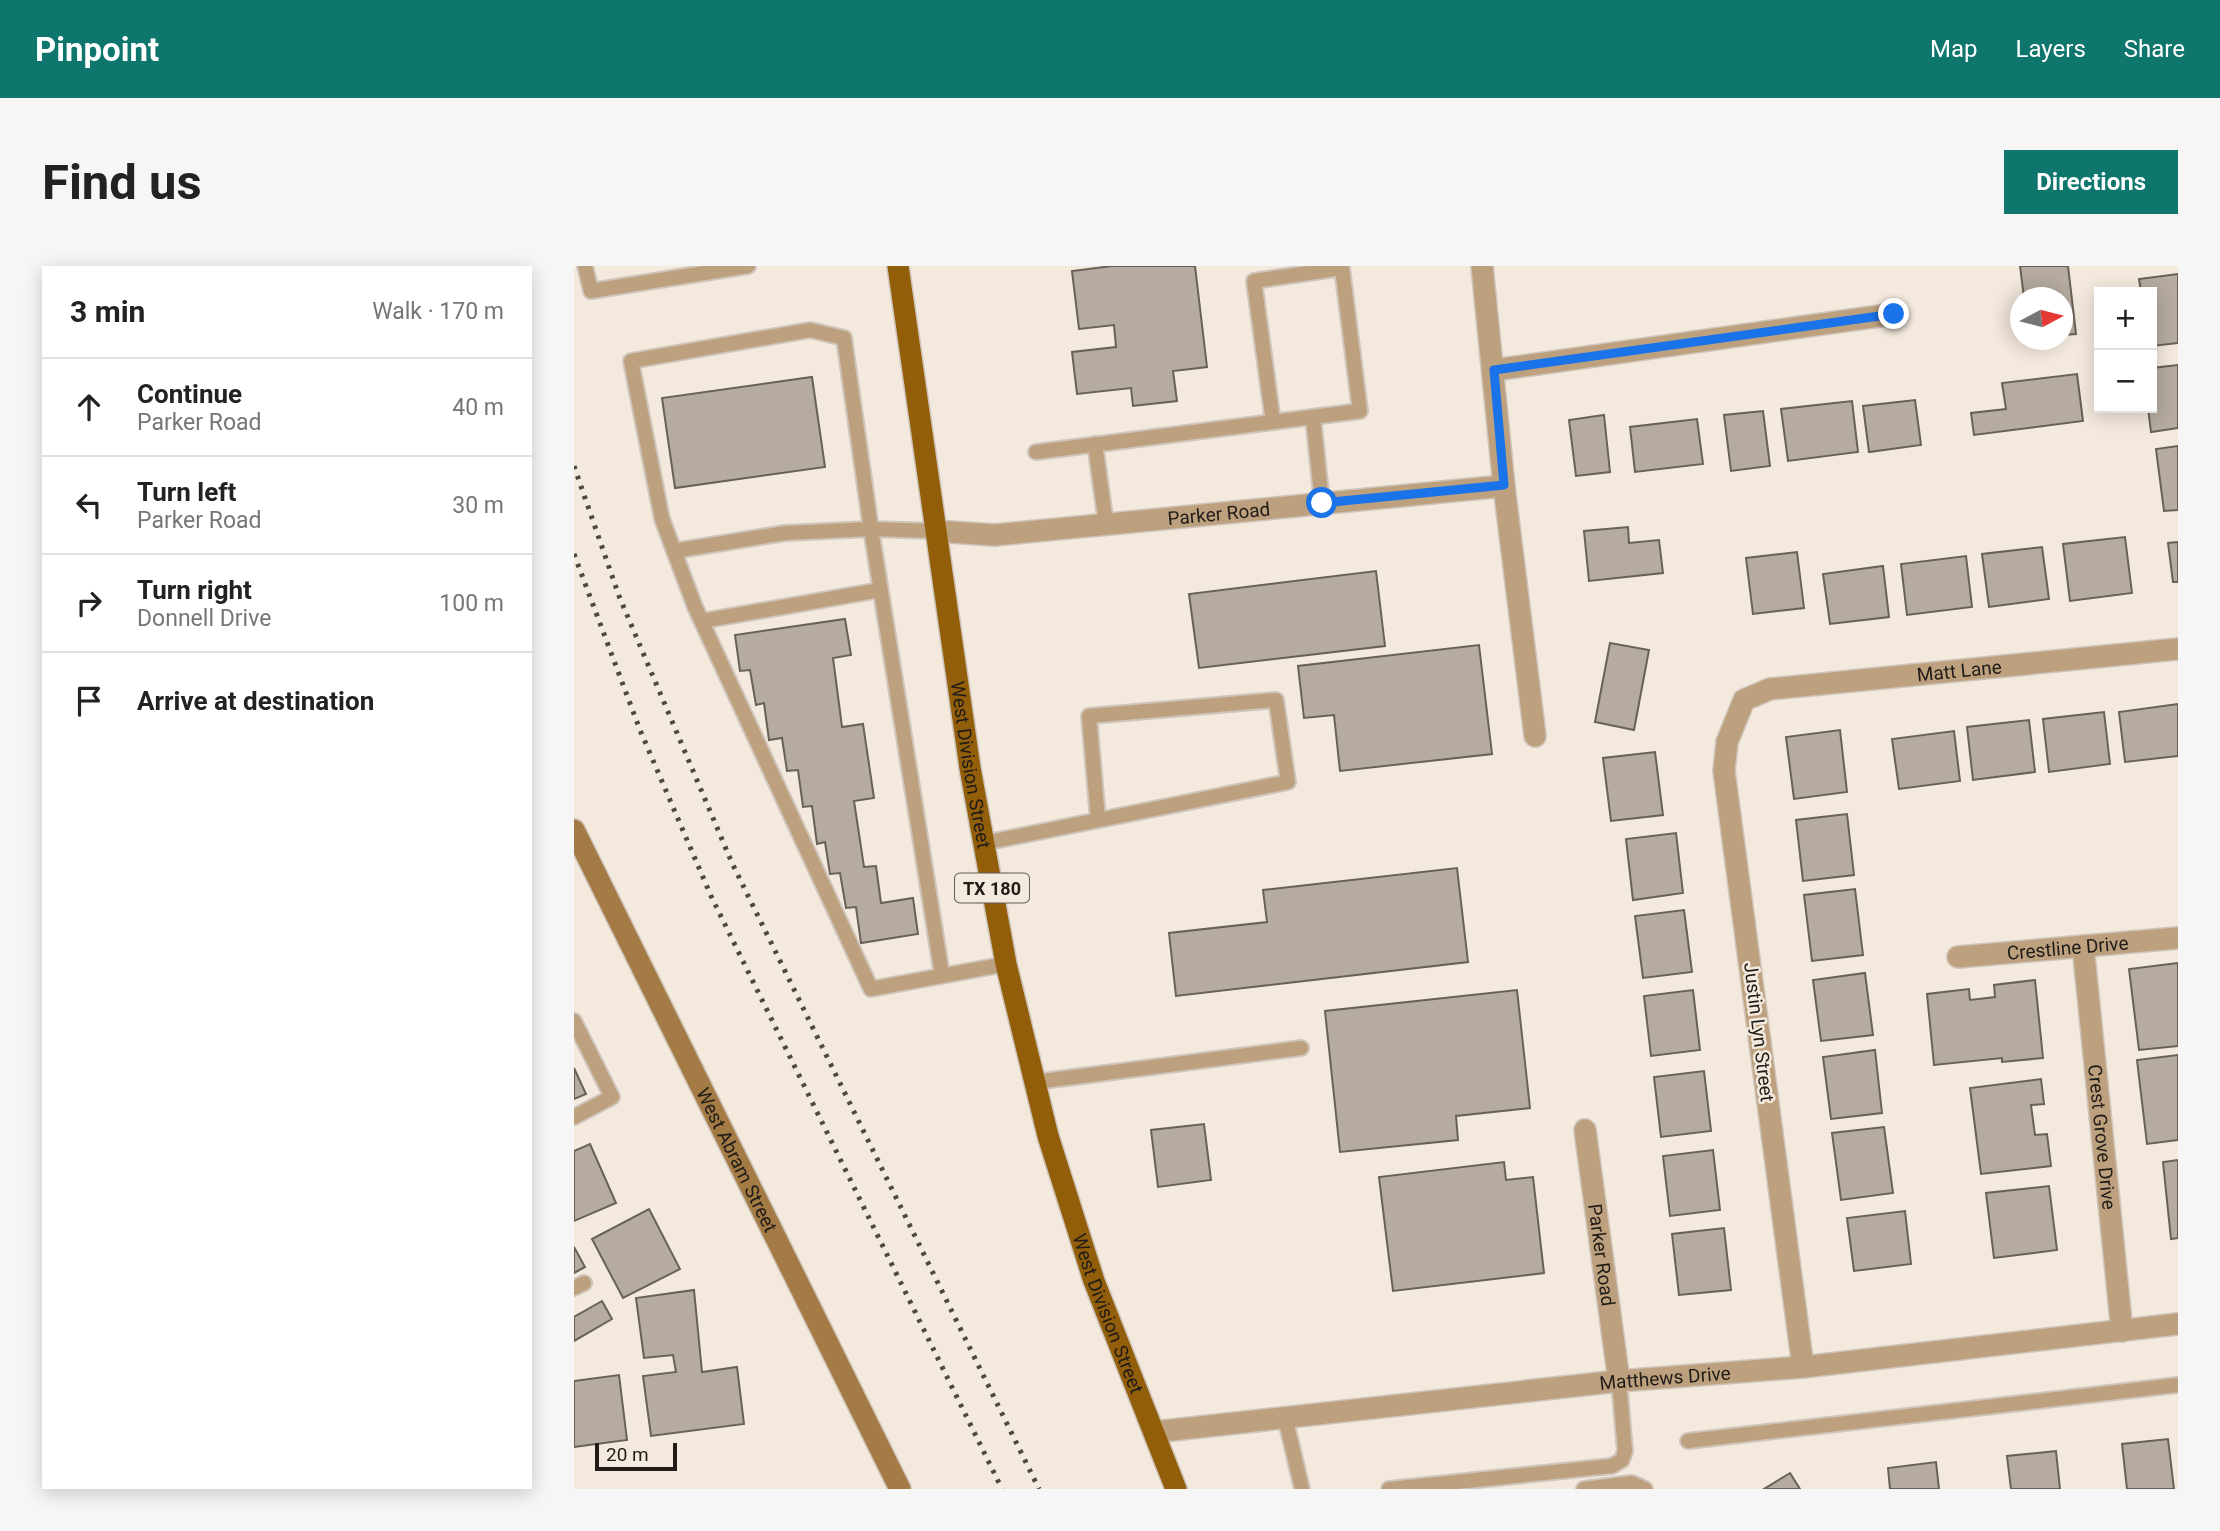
<!DOCTYPE html>
<meta charset="utf-8">
<style>
body{margin:0;font-family:Roboto,sans-serif;background:#f6f6f6;color:#222}
.controls{position:absolute;right:21px;top:21px;display:grid;overflow:hidden;border-radius:0px;box-shadow:0 4px 18px #0003}
.controls button{width:63px;height:63px;display:grid;place-items:center;padding:0;border:0;border-bottom:2px solid #e0e0e0;background:#fff;color:#222;font:35px sans-serif}
.compass{position:absolute;left:1436px;top:21px;width:63px;height:63px;border-radius:50%;background:#fff;box-shadow:0 4px 18px #0003;rotate:83deg}
.scale{position:absolute;left:21px;bottom:18px;width:82px;box-sizing:border-box;padding-left:7px;border:4px solid #201c18;border-top:0;font-size:19px;line-height:24px;white-space:nowrap;color:#201c18;-webkit-text-stroke:5px #f4e9dd;paint-order:stroke}
.stop{position:absolute;width:21px;height:21px;margin:-16px;border:5px solid #1a73e8;border-radius:50%;background:#fff}
.stop.end{background:#1a73e8;border-color:#fff;box-shadow:0 2px 7px #0008}
.list{margin:0;padding:0;list-style:none}
h2{display:flex;justify-content:space-between;align-items:center;height:91px;margin:0;padding:0 28px;font-size:30px}
h2 small{font-size:23px;font-weight:400;color:#767676}
.list li{display:grid;grid-template-columns:46px 1fr auto;gap:21px;align-items:center;box-sizing:border-box;height:98px;padding:0 28px;border-top:2px solid #e0e0e0}
.list b{display:block;font-size:26px;white-space:nowrap}
.list p{margin:0;font-size:23px;white-space:nowrap;color:#767676}
.list em{font-size:23px;font-style:normal;color:#767676}
.icon{flex:none;width:38px;height:38px;fill:none;stroke:currentColor;stroke-width:2;stroke-linecap:round;stroke-linejoin:round}
.map{position:relative;flex:none;width:1604px;height:1223px;overflow:hidden;border-radius:0px}
header{display:flex;align-items:center;gap:42px;box-sizing:border-box;height:98px;padding:0 35px;background:#0f766e;color:#fff}
header strong{font-size:33px}
nav{display:flex;gap:38px;margin-inline-start:auto;font-size:24px}
.intro{display:flex;align-items:center;justify-content:space-between;box-sizing:border-box;height:168px;padding:0 42px}
h1{margin:0;font-size:49px}
.button{padding:18px 32px;border-radius:0px;background:#0f766e;color:#fff;font-size:24px;font-weight:700}
main{display:flex;gap:42px;padding:0 42px}
aside{flex:1;background:#fff;border-radius:0px;box-shadow:0 4px 18px #0003}
.map>svg:first-child{display:block}
.building{fill:#b5aba0;stroke:#6a6156;stroke-width:2}
.lines{fill:none;stroke-linecap:round;stroke-linejoin:round}
.service-casing{stroke:#cec4ba;stroke-width:18}
.minor-casing{stroke:#cec4ba;stroke-width:24}
.secondary-casing{stroke:#cec4ba;stroke-width:24}
.primary-casing{stroke:#cec4ba;stroke-width:24}
.service{stroke:#bda07d;stroke-width:14}
.minor{stroke:#bda07d;stroke-width:21}
.secondary{stroke:#a47a45;stroke-width:21}
.primary{stroke:#925e0a;stroke-width:21}
.rail{stroke:#4d4842;stroke-width:5;stroke-dasharray:3.5 7;stroke-linecap:butt}
.route{stroke:#1a73e8;stroke-width:9}
.labels{text-anchor:middle;dominant-baseline:central;stroke-width:5;stroke-linejoin:round;paint-order:stroke}
.shield{fill:#f4e9dd;stroke:#605a53;stroke-width:2}
.shield-label{font-size:18px;font-weight:bold;fill:#201c18}
.street-label{font-size:19px;fill:#201c18;stroke:#f4e9dd}
</style>
<header>
<strong>Pinpoint</strong>
<nav><a>Map</a><a>Layers</a><a>Share</a></nav>
</header>
<div class="intro"><h1>Find us</h1><a class="button">Directions</a></div>
<main>
<aside>
<h2>3 min<small>Walk · 170 m</small></h2>
<ul class="list">
<li><svg class="icon" aria-label="ahead" viewBox="0 0 24 24"><path d="M12 20V5M6 11l6-6 6 6"/></svg><div><b>Continue</b><p>Parker Road</p></div><em>40 m</em></li>
<li><svg class="icon" aria-label="left" viewBox="0 0 24 24"><path d="M17 20v-9H6M10 6l-5 5 5 5"/></svg><div><b>Turn left</b><p>Parker Road</p></div><em>30 m</em></li>
<li><svg class="icon" aria-label="right" viewBox="0 0 24 24"><path d="M7 20v-9h11M14 6l5 5-5 5"/></svg><div><b>Turn right</b><p>Donnell Drive</p></div><em>100 m</em></li>
<li><svg class="icon" aria-label="arrive" viewBox="0 0 24 24"><path d="M6 21V4h12l-3 4 3 4H6"/></svg><div><b>Arrive at destination</b></div></li>
</ul>
</aside>
<div class="map">
<svg width="1604" height="1223" viewBox="0 0 1604 1223">
<rect width="100%" height="100%" fill="#f4e9dd"/>
<g class="building">
<polygon points="538,0 621,0 633,101 599,105 603,135 559,140 557,122 503,128 498,86 542,81 540,59 505,63 498,5"/>
<polygon points="1446,0 1494,0 1502,68 1489,69 1489,32 1450,32"/>
<polygon points="1604,8 1604,77 1578,80 1578,26 1567,26 1565,13"/>
<polygon points="1604,99 1604,162 1577,166 1574,142 1578,142 1578,102"/>
<polygon points="1503,108 1509,155 1400,169 1397,147 1432,143 1428,117"/>
<polygon points="238,111 251,201 101,222 88,132"/>
<polygon points="1341,134 1347,179 1295,186 1289,140"/>
<polygon points="1278,135 1284,186 1214,195 1207,143"/>
<polygon points="1189,145 1196,200 1157,205 1150,149"/>
<polygon points="1030,149 1036,206 1002,210 995,154"/>
<polygon points="1123,153 1129,198 1061,206 1056,161"/>
<polygon points="1604,180 1604,244 1590,245 1582,183"/>
<polygon points="1054,261 1055,277 1085,274 1089,307 1015,315 1010,265"/>
<polygon points="1551,271 1558,327 1496,335 1489,278"/>
<polygon points="1604,276 1604,316 1599,316 1594,277"/>
<polygon points="1468,281 1475,333 1415,341 1408,288"/>
<polygon points="1223,286 1230,342 1179,348 1172,292"/>
<polygon points="1392,290 1398,341 1333,349 1327,298"/>
<polygon points="1309,300 1315,351 1256,358 1249,308"/>
<polygon points="802,305 811,380 625,402 615,328"/>
<polygon points="271,353 277,389 259,392 268,461 289,458 300,532 280,535 290,601 302,600 307,637 339,632 344,668 287,677 282,641 272,642 266,607 256,608 251,576 243,578 238,540 229,541 224,504 213,505 208,472 195,474 190,437 182,439 176,404 166,405 161,369"/>
<polygon points="1036,377 1075,384 1060,464 1021,456"/>
<polygon points="905,379 918,488 766,505 760,449 730,452 724,400"/>
<polygon points="1604,438 1604,490 1551,496 1545,446"/>
<polygon points="1530,446 1536,498 1475,506 1469,453"/>
<polygon points="1455,454 1461,506 1399,514 1393,461"/>
<polygon points="1266,464 1273,526 1220,533 1212,471"/>
<polygon points="1380,465 1386,515 1325,523 1318,473"/>
<polygon points="1081,486 1089,549 1037,555 1029,492"/>
<polygon points="1273,548 1280,609 1229,615 1222,554"/>
<polygon points="1102,567 1109,627 1059,634 1052,573"/>
<polygon points="883,602 894,696 602,730 595,667 693,656 689,624"/>
<polygon points="1281,623 1289,689 1238,695 1230,629"/>
<polygon points="1110,644 1118,706 1069,712 1061,650"/>
<polygon points="1604,697 1604,780 1565,784 1555,703"/>
<polygon points="1291,707 1299,769 1247,775 1239,714"/>
<polygon points="1461,714 1469,792 1428,796 1428,792 1360,799 1353,728 1395,723 1396,734 1421,731 1420,719"/>
<polygon points="943,724 956,842 882,850 884,874 766,886 751,745"/>
<polygon points="1119,724 1126,784 1077,790 1070,730"/>
<polygon points="1301,784 1308,847 1257,853 1249,791"/>
<polygon points="1604,789 1604,874 1573,878 1563,794"/>
<polygon points="0,802 12,828 0,833"/>
<polygon points="1130,805 1137,865 1087,871 1080,811"/>
<polygon points="1467,813 1470,838 1457,839 1461,869 1473,868 1477,900 1407,908 1396,822"/>
<polygon points="630,858 637,914 584,921 577,864"/>
<polygon points="1310,861 1319,927 1267,934 1258,867"/>
<polygon points="16,878 42,937 0,955 0,885"/>
<polygon points="1139,884 1146,944 1096,950 1089,890"/>
<polygon points="1604,894 1604,972 1597,973 1589,896"/>
<polygon points="930,896 932,914 959,911 970,1007 819,1025 805,911"/>
<polygon points="1475,920 1483,984 1420,992 1412,927"/>
<polygon points="75,943 106,1003 49,1032 18,973"/>
<polygon points="1331,945 1337,998 1280,1005 1273,952"/>
<polygon points="1150,962 1157,1024 1105,1029 1098,968"/>
<polygon points="0,981 11,1001 0,1007"/>
<polygon points="120,1024 128,1106 163,1101 170,1158 77,1170 69,1110 102,1106 99,1089 70,1092 62,1032"/>
<polygon points="28,1035 38,1053 0,1075 0,1051"/>
<polygon points="45,1109 53,1174 0,1181 0,1115"/>
<polygon points="1594,1173 1600,1223 1553,1223 1548,1178"/>
<polygon points="1482,1185 1486,1223 1437,1223 1433,1190"/>
<polygon points="1362,1196 1365,1223 1316,1223 1314,1202"/>
<polygon points="1216,1207 1226,1223 1190,1223"/>
</g>
<g class="lines">
<defs>
<g id="service">
<polyline points="11,0 17,25 174,0"/>
<polyline points="739,151 748,237"/>
<polyline points="521,178 532,258"/>
<polyline points="462,186 786,145 768,2 680,15 699,156"/>
<polyline points="361,265 297,263 270,72 236,64 57,95 88,253 121,341 297,723 432,698"/>
<polyline points="100,285 211,267 297,263 368,709"/>
<polyline points="128,355 306,324"/>
<polyline points="410,577 714,516 702,434 515,450 524,553"/>
<polyline points="0,755 38,831 0,851"/>
<polyline points="461,816 727,782"/>
<polyline points="0,1022 10,1017"/>
<polyline points="711,1151 728,1223"/>
<polyline points="1114,1175 1604,1119"/>
<polyline points="815,1223 1038,1200 1048,1194 1051,1185 1045,1115"/>
<polyline points="1010,1223 1058,1217 1071,1223"/>
</g>
<g id="minor">
<polyline points="908,0 930,220 961,470"/>
<polyline points="920,104 1320,48"/>
<path id="s1" d="M361,265l60,4 509,-49"/>
<path id="s2" d="M1509,680l39,385"/>
<path id="s3" d="M1384,691l220,-19"/>
<path id="s4" d="M1011,864l34,251"/>
<path id="s5" d="M1229,1101l-79,-596 3,-29 17,-42 26,-11 408,-40"/>
<path id="s6" d="M580,1166l465,-51 184,-14 375,-43"/>
</g>
<g id="secondary">
<path id="s7" d="M0,564l326,659"/>
</g>
<g id="primary">
<path id="s8" d="M324,0l72,502 36,196 42,172 46,145 82,208"/>
</g>
</defs>
<use href="#service" class="service-casing"/>
<use href="#minor" class="minor-casing"/>
<use href="#secondary" class="secondary-casing"/>
<use href="#primary" class="primary-casing"/>
<use href="#service" class="service"/>
<use href="#minor" class="minor"/>
<use href="#secondary" class="secondary"/>
<use href="#primary" class="primary"/>
<g class="rail">
<polyline points="0,200 45,330 158,597 465,1223"/>
<polyline points="0,288 66,464 137,630 428,1223"/>
</g>
</g>
<g class="lines">
<polyline class="route" points="748,237 930,219 920,104 1320,48"/>
</g>
<g class="labels">
<rect class="shield" x="381" y="607.5" width="74" height="29" rx="5"/>
<g class="shield-label">
<text x="418" y="622">TX 180</text>
</g>
<g class="street-label">
<text stroke="none"><textPath href="#s1" startOffset="285">Parker Road</textPath></text>
<text stroke="none"><textPath href="#s5" startOffset="894">Matt Lane</textPath></text>
<text stroke="none"><textPath href="#s8" startOffset="504">West Division Street</textPath></text>
<text stroke="none"><textPath href="#s3" startOffset="110">Crestline Drive</textPath></text>
<text transform="translate(1185 766) rotate(83)">Justin Lyn Street</text>
<text stroke="none"><textPath href="#s2" startOffset="192">Crest Grove Drive</textPath></text>
<text stroke="none"><textPath href="#s7" startOffset="368">West Abram Street</textPath></text>
<text stroke="none"><textPath href="#s4" startOffset="126">Parker Road</textPath></text>
<text stroke="none"><textPath href="#s8" startOffset="1071">West Division Street</textPath></text>
<text stroke="none"><textPath href="#s6" startOffset="514">Matthews Drive</textPath></text>
</g>
</g>
</svg>
<div class="controls">
<button>+</button>
<button>−</button>
</div>
<svg class="compass" viewBox="-18 -18 36 36"><path d="M0-13l5 13h-10z" fill="#e53935"/><path d="M0 13l5-13h-10z" fill="#767676"/></svg>
<div class="scale">20 m</div>
<div class="stop" style="left:748px;top:237px"></div>
<div class="stop end" style="left:1320px;top:48px"></div>
</div>
</main>
